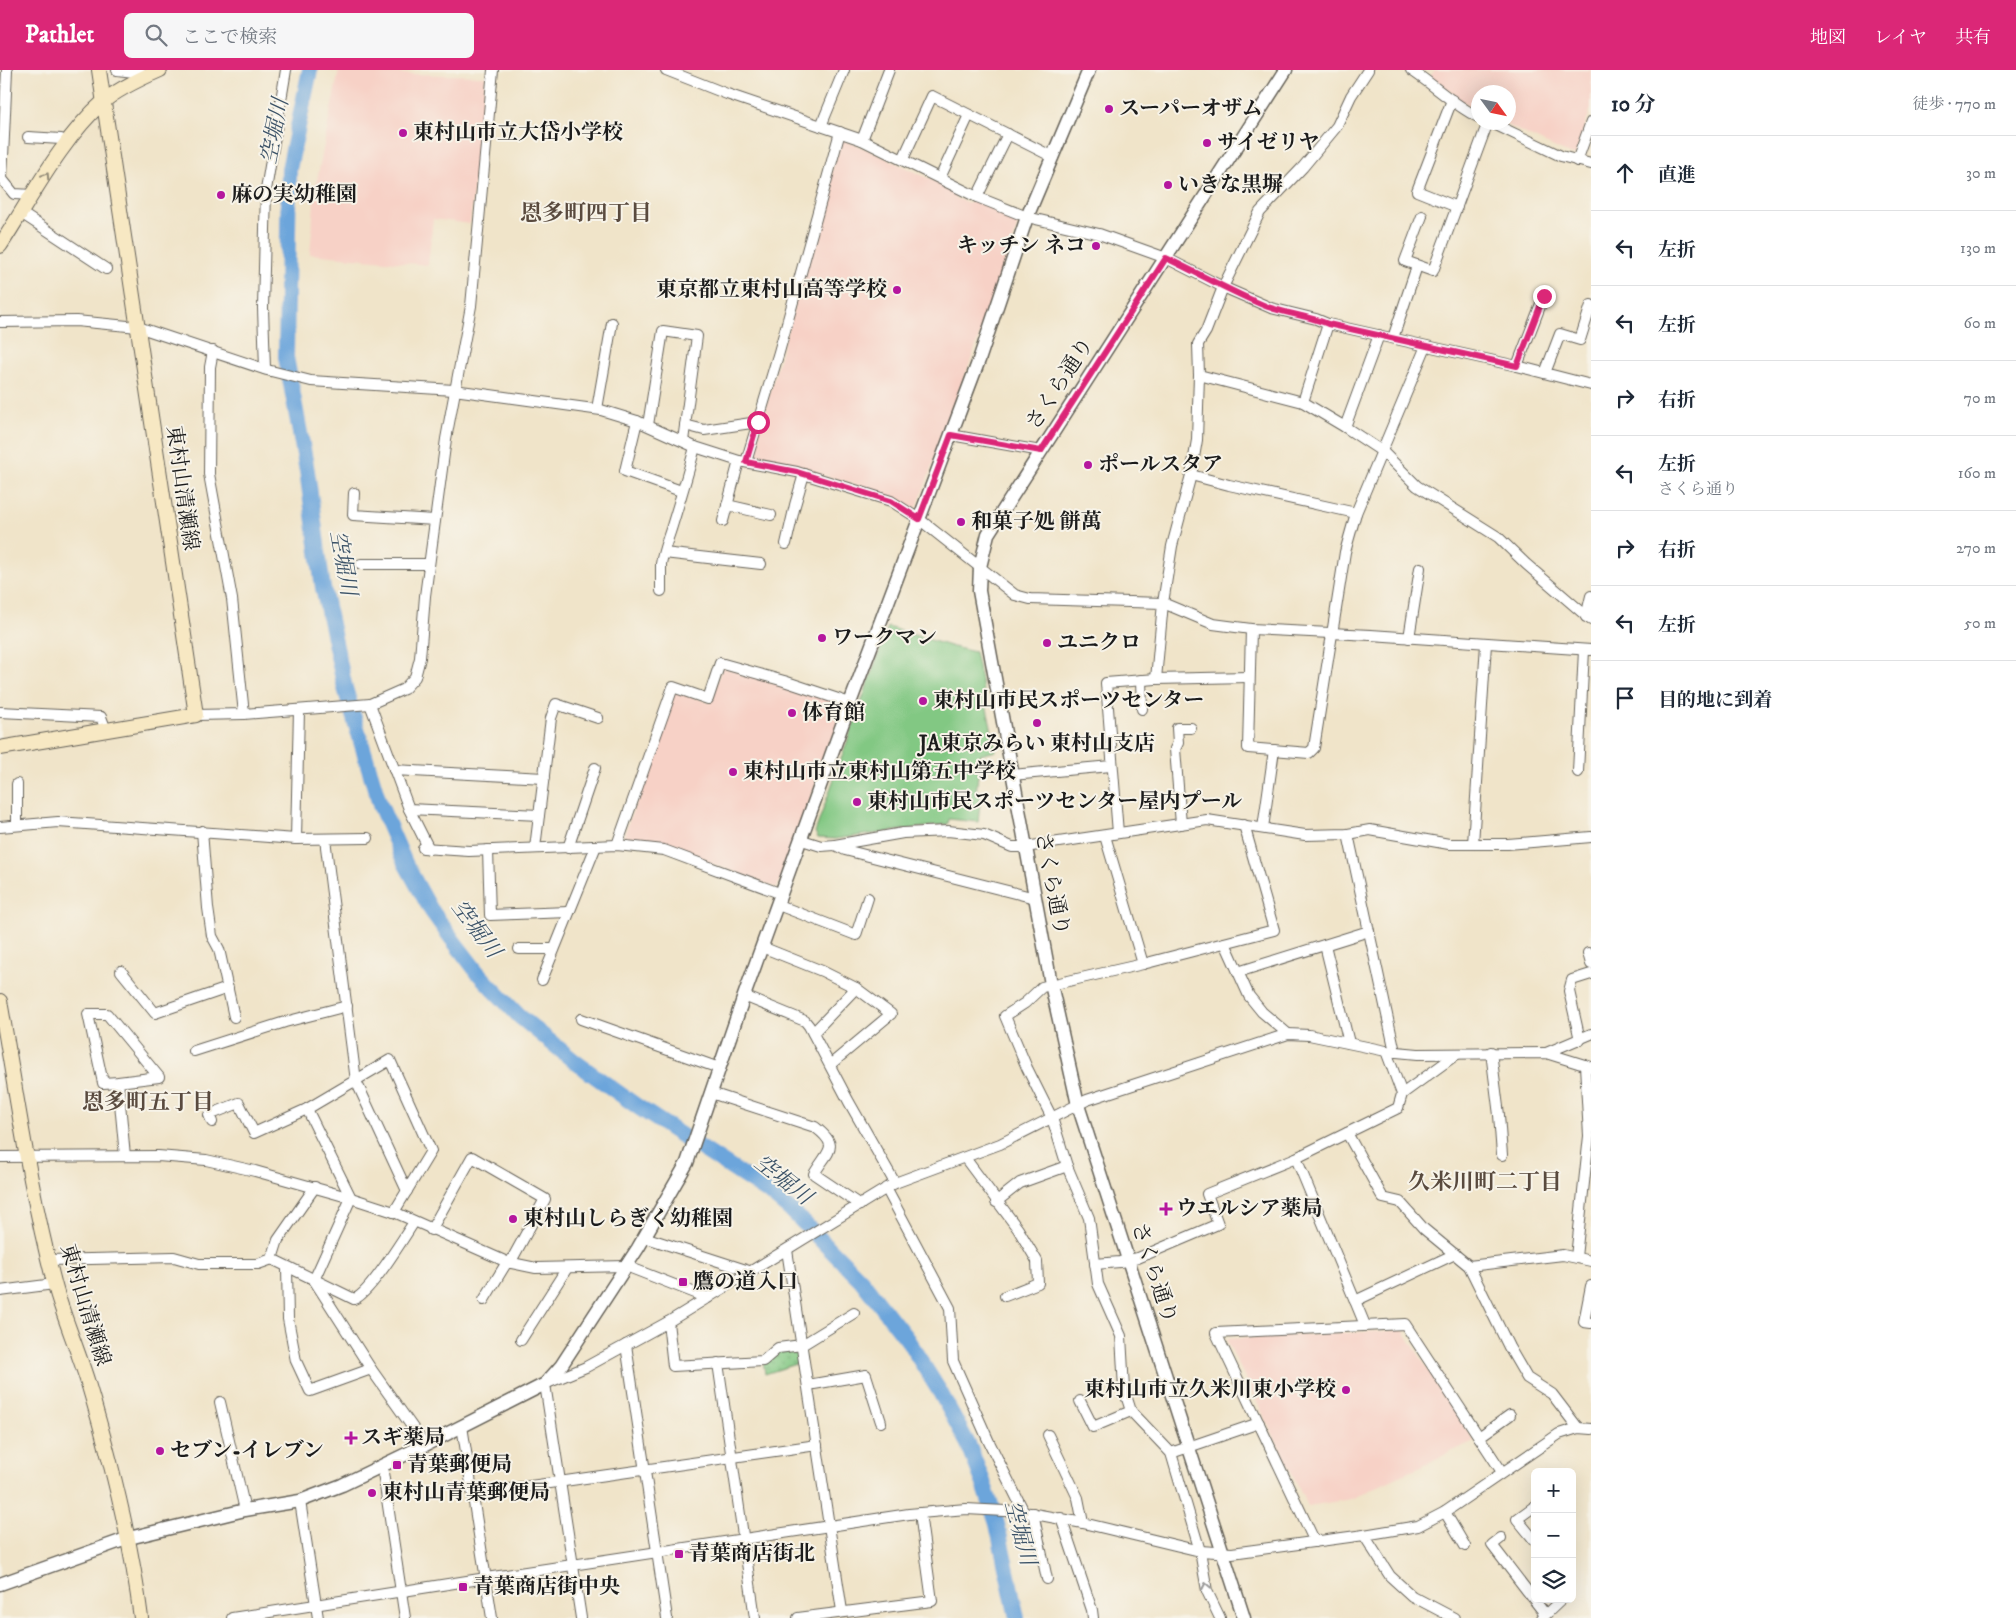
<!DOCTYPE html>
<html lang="ja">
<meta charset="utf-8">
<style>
body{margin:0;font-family:"IM FELL DW Pica","Noto Serif JP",serif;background:#f6f6f7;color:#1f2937}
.controls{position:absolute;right:15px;bottom:15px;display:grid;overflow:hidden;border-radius:8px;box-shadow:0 5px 20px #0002}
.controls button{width:45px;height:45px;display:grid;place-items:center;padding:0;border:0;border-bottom:1px solid #e0e1e3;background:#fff;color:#1f2937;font:25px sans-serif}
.compass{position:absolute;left:1471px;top:15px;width:45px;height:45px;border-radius:50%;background:#fff;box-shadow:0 5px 20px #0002;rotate:123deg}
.stop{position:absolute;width:15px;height:15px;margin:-11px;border:4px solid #db2777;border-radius:50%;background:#fff}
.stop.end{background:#db2777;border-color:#fff;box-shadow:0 1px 5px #0008}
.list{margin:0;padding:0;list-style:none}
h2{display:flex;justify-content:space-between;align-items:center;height:65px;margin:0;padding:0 20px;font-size:21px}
h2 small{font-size:16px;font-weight:400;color:#747a83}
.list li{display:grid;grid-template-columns:32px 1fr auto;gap:15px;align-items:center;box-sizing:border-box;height:75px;padding:0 20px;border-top:1px solid #e0e1e3}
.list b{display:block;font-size:19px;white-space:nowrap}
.list p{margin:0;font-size:16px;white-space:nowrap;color:#747a83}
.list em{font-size:16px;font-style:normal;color:#747a83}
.icon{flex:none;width:28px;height:28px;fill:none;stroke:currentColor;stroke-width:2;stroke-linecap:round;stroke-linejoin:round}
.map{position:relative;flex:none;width:1591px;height:1548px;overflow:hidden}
header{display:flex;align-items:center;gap:30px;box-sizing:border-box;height:70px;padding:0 25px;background:#db2777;color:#fff}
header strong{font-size:24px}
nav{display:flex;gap:28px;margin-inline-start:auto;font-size:18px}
.search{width:350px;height:45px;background:#f6f6f7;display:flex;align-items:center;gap:12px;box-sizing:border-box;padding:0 18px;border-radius:8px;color:#747a83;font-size:19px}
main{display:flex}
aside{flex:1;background:#fff}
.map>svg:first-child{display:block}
.built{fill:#f7d1c6}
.grass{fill:#82c883;stroke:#4f7250}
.park{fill:url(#park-dots);stroke:#4f7250}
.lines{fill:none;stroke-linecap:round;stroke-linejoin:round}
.river{stroke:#6ca5db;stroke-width:16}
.minor-casing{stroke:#666259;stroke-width:12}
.tertiary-casing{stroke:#666259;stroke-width:15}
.secondary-casing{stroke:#666259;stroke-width:16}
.minor{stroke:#fff;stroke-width:10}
.tertiary{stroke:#fff;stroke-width:12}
.secondary{stroke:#f7e8c3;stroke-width:14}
.oneway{stroke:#948c78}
.oneway2{stroke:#999}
.route{stroke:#db2777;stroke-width:6}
.poi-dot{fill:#b5179e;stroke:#f7f3e8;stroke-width:2}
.labels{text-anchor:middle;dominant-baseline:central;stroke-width:4;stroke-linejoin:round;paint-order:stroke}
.poi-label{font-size:21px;font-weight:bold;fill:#1c1c1c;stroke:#f7f3e8;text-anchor:start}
.street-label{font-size:21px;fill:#1c1c1c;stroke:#f7f3e8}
.water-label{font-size:22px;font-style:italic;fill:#3c5368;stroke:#f7f3e8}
.neighbourhood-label{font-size:22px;font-weight:bold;fill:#594a3e;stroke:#f7f3e8}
</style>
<header>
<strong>Pathlet</strong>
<div class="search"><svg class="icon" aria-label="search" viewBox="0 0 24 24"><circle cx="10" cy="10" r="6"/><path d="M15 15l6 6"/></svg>ここで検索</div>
<nav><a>地図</a><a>レイヤ</a><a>共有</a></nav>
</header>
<main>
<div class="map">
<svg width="1591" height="1548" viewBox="0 0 1591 1548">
<defs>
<pattern id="park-dots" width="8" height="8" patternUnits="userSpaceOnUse" patternTransform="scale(1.25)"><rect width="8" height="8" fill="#82c883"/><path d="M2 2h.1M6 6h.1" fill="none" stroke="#70ab71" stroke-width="1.8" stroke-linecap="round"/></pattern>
</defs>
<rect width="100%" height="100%" fill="#f7f3e8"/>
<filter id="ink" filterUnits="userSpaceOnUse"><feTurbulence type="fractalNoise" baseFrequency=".02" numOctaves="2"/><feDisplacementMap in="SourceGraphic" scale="10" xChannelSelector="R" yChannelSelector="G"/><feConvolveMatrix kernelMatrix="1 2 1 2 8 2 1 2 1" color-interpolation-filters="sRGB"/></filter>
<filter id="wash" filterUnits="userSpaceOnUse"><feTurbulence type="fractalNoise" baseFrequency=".0096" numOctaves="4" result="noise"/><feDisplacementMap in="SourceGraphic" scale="20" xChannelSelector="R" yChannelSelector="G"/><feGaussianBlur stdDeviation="1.12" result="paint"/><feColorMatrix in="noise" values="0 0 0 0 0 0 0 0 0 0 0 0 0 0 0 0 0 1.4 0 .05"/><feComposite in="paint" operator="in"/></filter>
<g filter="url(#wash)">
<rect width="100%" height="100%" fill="#f0e4c9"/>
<g class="built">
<polygon points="339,0 371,0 404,4 486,6 470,154 433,149 428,195 310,184 315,120"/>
<polygon points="1435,0 1591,0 1591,38 1575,85 1569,84 1502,53 1508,52 1508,22 1478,22 1478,40 1462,31 1430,6"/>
<polygon points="841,69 869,80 953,120 955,128 969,133 976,131 1016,148 1018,154 972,287 917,437 910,438 895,428 852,413 752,386"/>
<polygon points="722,597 846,634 777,818 665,776 637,770 622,771 675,621 710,633"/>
<polygon points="1403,1260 1474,1371 1351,1429 1308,1436 1226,1269"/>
</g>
<polygon class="grass" points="888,557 953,577 975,582 996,681 980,685 976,724 981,725 978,752 949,749 948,754 835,769 818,768 815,762"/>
<polygon class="park" points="802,1275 805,1291 765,1304 763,1291 778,1278"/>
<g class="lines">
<polyline class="river" points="310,0 289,99 286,287 307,401 323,518 345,618 380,735 405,793 431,840 452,869 478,903 519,946 574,991 638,1037 771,1124 797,1146 861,1210 907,1269 940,1322 968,1374 984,1414 997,1454 1017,1548"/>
</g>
</g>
<g filter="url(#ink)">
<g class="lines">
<defs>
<g id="minor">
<polyline points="7,0 2,109 14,124 33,125"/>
<polyline points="117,0 150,4"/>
<polyline points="666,0 727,24 862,70 977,127 1027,147 1099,164 1166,188 1223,217 1271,238 1316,249 1328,254 1517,296 1591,315"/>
<path d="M1411,0c23,15 43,35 67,47"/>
<polyline points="1452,30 1417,121 1457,137"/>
<polyline points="1490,52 1561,86 1591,94"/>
<polyline points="821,56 844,0"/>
<polyline points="28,67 61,69 66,75"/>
<polyline points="862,70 889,0"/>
<polyline points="903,89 932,26 1053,87"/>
<polyline points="1577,91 1591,52"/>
<polyline points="940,108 969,45"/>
<polyline points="977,127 1008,64"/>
<polyline points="21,143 106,199"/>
<polyline points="1422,146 1405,191 1433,201 1488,52"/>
<polyline points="0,252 76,251 138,257 267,300 311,311 454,320 601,340 637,351 695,377 739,391 797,402 891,431 919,449 1015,525 1030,529 1163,533 1213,554 1251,559 1371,565 1591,580"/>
<polyline points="1393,268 1417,196"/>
<polyline points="213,281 210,297 209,404 232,529 244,644"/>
<polyline points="1517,296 1544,226"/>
<polyline points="265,299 263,238 266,120 286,0"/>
<polyline points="1545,303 1560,264 1580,270 1591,235"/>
<polyline points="1199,305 1303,332 1345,357 1383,382 1417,416 1498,467 1526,494 1591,550"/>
<polyline points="1303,332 1328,254"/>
<polyline points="597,339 612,253"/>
<polyline points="637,351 625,401 681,421"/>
<polyline points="648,355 663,261 697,266 683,371"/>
<polyline points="685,355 704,360 758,352"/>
<polyline points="1345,357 1379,265"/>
<polyline points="951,365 1041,381"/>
<polyline points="746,392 779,282 840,62"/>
<polyline points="1191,405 1229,415 1356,443"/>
<polyline points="354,423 353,445 435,450"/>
<polyline points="727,435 771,445"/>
<polyline points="723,451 739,391"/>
<polyline points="786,474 795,435 804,404"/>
<polyline points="664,483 761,494"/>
<polyline points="361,494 429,494"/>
<path d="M661,521c0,-9 0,-18 0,-27 2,-13 7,-25 11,-38 8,-26 16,-52 23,-79"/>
<polyline points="1586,547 1591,526"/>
<polyline points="1251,559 1248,678 1309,683 1314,678 1345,482 1356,443 1426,276"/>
<polyline points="1409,568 1420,498"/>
<polyline points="1156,609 1163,533 1172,476 1191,405 1197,370 1199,305 1198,274 1206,261 1223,217 1260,142 1303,97 1337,56 1351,26 1368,0"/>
<polyline points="1141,610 1142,639"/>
<polyline points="370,634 409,739 429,779"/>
<polyline points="0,642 101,647 106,660"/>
<polyline points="196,645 244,644 370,634 404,619 415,607 420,588 425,526 446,369 471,236 493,0"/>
<polyline points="394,700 544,708"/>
<polyline points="1578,702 1584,580"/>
<polyline points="1012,705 1111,696"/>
<polyline points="17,714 17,755"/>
<polyline points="409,739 539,745"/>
<polyline points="1181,754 1175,679 1178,673 1177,658 1191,658"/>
<polyline points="0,757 58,752 296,769 368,768"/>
<polyline points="1263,758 1274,680"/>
<polyline points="202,761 208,838 212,866 219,879 234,947"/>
<polyline points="1118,763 1106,613 1156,609 1248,607"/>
<polyline points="1348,764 1395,982"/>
<polyline points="1105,766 1143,894"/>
<polyline points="296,769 299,640"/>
<polyline points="325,769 356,1011 407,1121"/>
<polyline points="802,770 821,776 835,775 903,763 948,761 984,765 1012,777 1025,777 1207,750 1305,765 1348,764 1370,760 1449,774 1508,774 1591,767"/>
<polyline points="1473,774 1486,574"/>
<polyline points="617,775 673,617 708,629 720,593 784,611 850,633"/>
<polyline points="835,775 845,780 1035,828"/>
<polyline points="423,778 469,781 617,775 664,780 782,824"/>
<polyline points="535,778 551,648 556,634 598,648"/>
<polyline points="568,778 595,698"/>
<polyline points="488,780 490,845 569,842"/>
<polyline points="778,835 856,865 868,828"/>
<polyline points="1225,873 1249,926 1262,942 1288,964"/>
<polyline points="1325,875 1349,973"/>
<polyline points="762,877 822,901 856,918 891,944 831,994"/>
<polyline points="519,879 554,879"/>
<polyline points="1588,883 1591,894"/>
<polyline points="121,901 155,943 228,918"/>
<polyline points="1238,902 1369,861"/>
<polyline points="542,910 596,776"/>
<polyline points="744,926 805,951 809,956 849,1032 895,1113"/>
<polyline points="581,949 719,998"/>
<polyline points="813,963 856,918"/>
<polyline points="1580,970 1569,921 1572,910 1591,904"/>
<polyline points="194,981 285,952 347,936"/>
<polyline points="1491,982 1499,1045 1502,1085"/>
<polyline points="1546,983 1591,964"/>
<polyline points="118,1012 159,1007 107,944 88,944 103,1013 118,1012 125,1086"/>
<path d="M711,1023l104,34c26,20 13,23 -1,47l46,31"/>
<polyline points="1402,1024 1457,984"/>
<polyline points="307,1039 351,1128 314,1210 371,1299 425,1375"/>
<polyline points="212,1052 209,1045 239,1033 254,1063 307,1039 390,990 431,1081 394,1142"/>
<polyline points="1347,1063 1383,1128 1400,1132 1424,1159 1469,1196 1509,1277 1527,1308 1552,1324 1578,1358"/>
<polyline points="0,1087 158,1086 206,1090 255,1101 351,1128 394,1142 507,1192 536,1198 626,1196 708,1228"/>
<polyline points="965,1088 1018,1159 1037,1191 1038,1213 1005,1226"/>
<polyline points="1296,1088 1365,1255"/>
<polyline points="886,1118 950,1238 953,1291 989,1372 1024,1442"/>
<polyline points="996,1132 1020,1113 1067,1096"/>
<polyline points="431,1160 472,1087 545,1129 510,1193"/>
<polyline points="644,1167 752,1202"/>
<polyline points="787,1180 842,1541"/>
<polyline points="1576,1187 1589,1066 1585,995"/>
<path d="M272,1189l82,40c15,-4 50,-62 60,-77"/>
<polyline points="272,1189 278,1170 315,1117"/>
<polyline points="49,1190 174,1187 199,1194 258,1194 272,1189"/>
<polyline points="1095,1194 1120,1192 1138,1188 1218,1154 1207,1124 1296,1088 1398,1038 1402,1024 1386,981"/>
<polyline points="1469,1196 1563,1185 1591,1191"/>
<polyline points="287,1198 288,1249 296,1291 310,1321 371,1299"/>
<polyline points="1591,1216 1584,1252 1591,1253"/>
<polyline points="0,1221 54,1214"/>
<polyline points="484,1230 507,1192"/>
<polyline points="1355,1231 1455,1184"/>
<polyline points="668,1252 673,1296 763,1291 778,1278 802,1275 854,1243"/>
<polyline points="521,1270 567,1198"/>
<polyline points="626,1275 667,1548"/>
<polyline points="718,1293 755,1548"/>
<polyline points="808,1315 866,1305 881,1352"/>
<polyline points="1080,1331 1093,1357 1131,1341"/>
<polyline points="220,1332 245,1440"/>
<polyline points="462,1356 492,1548"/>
<polyline points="1048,1365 1078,1428 1083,1453"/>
<polyline points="1479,1367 1510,1345"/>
<polyline points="1171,1383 1259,1353"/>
<polyline points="382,1396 405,1548"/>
<polyline points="474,1424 817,1375"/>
<polyline points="300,1431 318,1548"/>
<polyline points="1535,1436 1517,1449 1535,1471"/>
<polyline points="1445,1442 1465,1476"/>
<polyline points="1033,1443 1047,1509"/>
<polyline points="1061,1448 1092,1540 1093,1548"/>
<polyline points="1364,1465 1390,1506 1412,1526 1454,1548"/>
<polyline points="1501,1468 1492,1475 1545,1544"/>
<polyline points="1315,1472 1216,1263 1405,1254 1502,1402"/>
<polyline points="232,1548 486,1508 909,1444 966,1439 1024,1442 1083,1453 1200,1481 1232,1483 1364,1465 1418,1456 1445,1442 1559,1364 1578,1358 1591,1359"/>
<polyline points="581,1548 545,1314 586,1297 668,1252 895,1113 1000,1074 1087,1030 1288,964 1309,965 1386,981 1418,984 1546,983 1591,997"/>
<polyline points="798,1548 932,1531 920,1443"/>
<polyline points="1220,1548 1207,1521 1200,1481 1171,1383 1131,1341 1124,1319 1121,1266 1098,1214 1089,1148 1067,1096 1052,1048 1027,998 1005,946 1025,933 1042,917 1143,894 1274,860 1244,755"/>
<polyline points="1542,1548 1562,1529"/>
</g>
<g id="tertiary">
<polyline points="0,1514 129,1468 245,1440 300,1431 342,1415 425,1375 545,1314 561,1296 638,1178 687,1093 744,926 850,633 979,290 1027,147 1089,0"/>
<polyline points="1244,1548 1078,1035 1051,914 979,521 980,497 988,464 1286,0"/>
</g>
<g id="secondary">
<path d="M0,176c30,-46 62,-108 103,-144 12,-11 41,-25 57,-32"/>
<polyline points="0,678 196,645 99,0"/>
<path d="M0,931c17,95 30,192 55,285 9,33 23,64 33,97 23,77 43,155 53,235"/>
</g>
</defs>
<use href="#minor" class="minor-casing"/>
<use href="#tertiary" class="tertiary-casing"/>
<use href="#secondary" class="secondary-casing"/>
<use href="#minor" class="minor"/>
<use href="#tertiary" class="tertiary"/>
<use href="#secondary" class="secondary"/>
</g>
<defs><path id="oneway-chevron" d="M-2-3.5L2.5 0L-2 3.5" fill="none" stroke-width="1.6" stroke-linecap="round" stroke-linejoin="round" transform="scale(1.25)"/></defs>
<use class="oneway" href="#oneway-chevron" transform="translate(46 106) rotate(-57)"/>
<use class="oneway2" href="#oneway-chevron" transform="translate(1206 1516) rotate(-101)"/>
</g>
<g class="lines" filter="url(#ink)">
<path class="route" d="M758,352l-12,40 51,10 94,29 28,18 32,-84 90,16 125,-193c34,16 67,35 102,49 20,7 41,9 60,17l189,42 27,-70"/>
</g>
<g class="poi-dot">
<circle cx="1109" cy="39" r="5"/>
<circle cx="403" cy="63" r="5"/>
<circle cx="1207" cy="73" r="5"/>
<circle cx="1168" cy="115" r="5"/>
<circle cx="221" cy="125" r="5"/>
<circle cx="1096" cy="176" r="5"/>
<circle cx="897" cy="220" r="5"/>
<circle cx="1088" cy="395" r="5"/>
<circle cx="961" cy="452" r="5"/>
<circle cx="822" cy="568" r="5"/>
<circle cx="1047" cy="573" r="5"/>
<circle cx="923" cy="631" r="5"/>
<circle cx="792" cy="643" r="5"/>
<circle cx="1037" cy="653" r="5"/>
<circle cx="733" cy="702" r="5"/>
<circle cx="857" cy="732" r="5"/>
<path d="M1163.5 1131.5h5v5h5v5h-5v5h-5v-5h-5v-5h5z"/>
<circle cx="513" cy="1149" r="5"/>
<rect x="678" y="1207" width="10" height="10" rx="2.5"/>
<circle cx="1346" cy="1320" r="5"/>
<path d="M348.5 1360.5h5v5h5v5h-5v5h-5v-5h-5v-5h5z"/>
<circle cx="160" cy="1381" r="5"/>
<rect x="392" y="1390" width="10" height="10" rx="2.5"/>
<circle cx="372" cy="1423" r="5"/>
<rect x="674" y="1479" width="10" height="10" rx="2.5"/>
<rect x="458" y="1512" width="10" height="10" rx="2.5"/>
</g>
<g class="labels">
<g class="poi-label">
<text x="1119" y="39">スーパーオザム</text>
<text x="413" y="63">東村山市立大岱小学校</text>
<text x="1217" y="73">サイゼリヤ</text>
<text x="1178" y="115">いきな黒塀</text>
<text x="231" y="125">麻の実幼稚園</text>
<text x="1086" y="176" text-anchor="end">キッチン ネコ</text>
<text x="887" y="220" text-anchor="end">東京都立東村山高等学校</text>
<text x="1098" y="395">ポールスタア</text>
<text x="971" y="452">和菓子処 餅萬</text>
<text x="832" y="568">ワークマン</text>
<text x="1057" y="573">ユニクロ</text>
<text x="933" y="631">東村山市民スポーツセンター</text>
<text x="802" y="643">体育館</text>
<text x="1037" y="674" text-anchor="middle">JA東京みらい 東村山支店</text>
<text x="743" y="702">東村山市立東村山第五中学校</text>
<text x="867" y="732">東村山市民スポーツセンター屋内プール</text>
<text x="1176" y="1139">ウエルシア薬局</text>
<text x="523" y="1149">東村山しらぎく幼稚園</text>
<text x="693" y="1212">鷹の道入口</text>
<text x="1336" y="1320" text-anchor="end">東村山市立久米川東小学校</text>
<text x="361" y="1368">スギ薬局</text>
<text x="170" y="1381">セブン-イレブン</text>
<text x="407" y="1395">青葉郵便局</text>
<text x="382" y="1423">東村山青葉郵便局</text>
<text x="689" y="1484">青葉商店街北</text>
<text x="473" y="1517">青葉商店街中央</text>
</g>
<g class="street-label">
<text transform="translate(1060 314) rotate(-57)">さくら通り</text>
<text transform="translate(182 418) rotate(82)">東村山清瀬線</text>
<text transform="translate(1052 814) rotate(79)">さくら通り</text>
<text transform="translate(1154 1203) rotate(72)">さくら通り</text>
<text transform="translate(85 1235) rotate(73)">東村山清瀬線</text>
</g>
<g class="water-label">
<text transform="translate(275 61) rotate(-79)">空堀川</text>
<text transform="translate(343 493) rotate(80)">空堀川</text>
<text transform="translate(476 859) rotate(53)">空堀川</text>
<text transform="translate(783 1110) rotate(38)">空堀川</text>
<text transform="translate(1020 1463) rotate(75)">空堀川</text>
</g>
<g class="neighbourhood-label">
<text x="586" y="143">恩多町四丁目</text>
<text x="148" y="1032">恩多町五丁目</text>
<text x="1485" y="1112">久米川町二丁目</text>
</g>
</g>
</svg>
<div class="controls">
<button>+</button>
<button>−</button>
<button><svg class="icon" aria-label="layers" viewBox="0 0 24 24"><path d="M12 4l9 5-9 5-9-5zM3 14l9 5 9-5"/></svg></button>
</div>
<svg class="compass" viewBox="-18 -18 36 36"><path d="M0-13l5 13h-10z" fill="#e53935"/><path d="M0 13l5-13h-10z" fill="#747a83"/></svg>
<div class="stop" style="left:758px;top:352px"></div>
<div class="stop end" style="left:1544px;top:226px"></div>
</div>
<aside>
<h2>10 分<small>徒歩 · 770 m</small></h2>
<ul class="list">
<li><svg class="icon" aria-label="ahead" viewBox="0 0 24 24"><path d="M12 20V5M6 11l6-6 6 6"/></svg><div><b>直進</b></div><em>30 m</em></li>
<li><svg class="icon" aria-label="left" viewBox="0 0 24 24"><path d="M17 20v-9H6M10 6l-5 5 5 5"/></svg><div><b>左折</b></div><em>130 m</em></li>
<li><svg class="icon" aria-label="left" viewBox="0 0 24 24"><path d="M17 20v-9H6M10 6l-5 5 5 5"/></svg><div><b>左折</b></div><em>60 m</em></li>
<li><svg class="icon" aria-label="right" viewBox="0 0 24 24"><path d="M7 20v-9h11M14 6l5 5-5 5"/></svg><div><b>右折</b></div><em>70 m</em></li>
<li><svg class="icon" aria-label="left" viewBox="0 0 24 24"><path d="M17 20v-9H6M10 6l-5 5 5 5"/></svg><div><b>左折</b><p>さくら通り</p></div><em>160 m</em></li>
<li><svg class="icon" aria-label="right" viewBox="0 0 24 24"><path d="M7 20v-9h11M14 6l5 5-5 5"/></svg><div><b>右折</b></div><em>270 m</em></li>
<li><svg class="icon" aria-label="left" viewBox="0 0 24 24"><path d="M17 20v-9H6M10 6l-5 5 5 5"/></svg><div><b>左折</b></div><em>50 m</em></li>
<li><svg class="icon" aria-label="arrive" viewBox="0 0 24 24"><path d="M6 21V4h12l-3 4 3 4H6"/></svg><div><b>目的地に到着</b></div></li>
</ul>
</aside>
</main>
